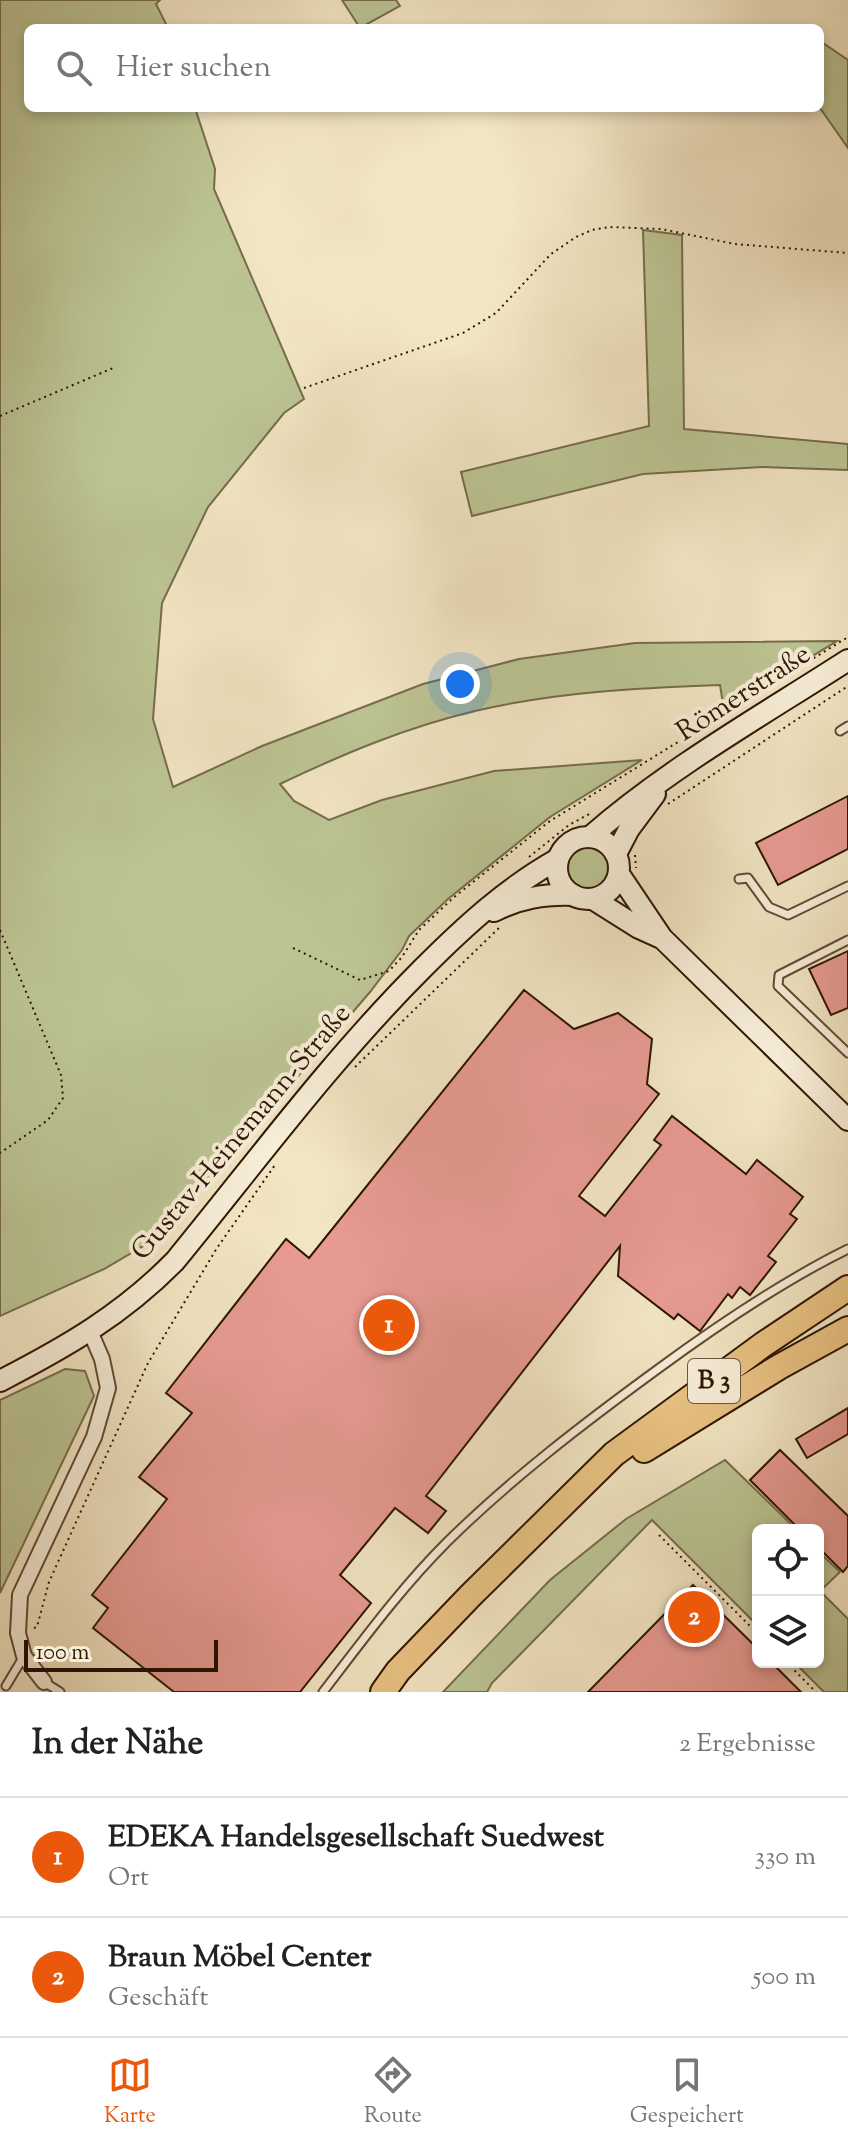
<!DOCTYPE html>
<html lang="de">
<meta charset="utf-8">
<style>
body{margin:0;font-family:"Sorts Mill Goudy",serif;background:#f6f6f6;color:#222}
.controls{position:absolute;right:24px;bottom:24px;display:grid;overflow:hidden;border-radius:12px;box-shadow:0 4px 12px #0003}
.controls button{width:72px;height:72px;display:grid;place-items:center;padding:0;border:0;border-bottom:2px solid #e0e0e0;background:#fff;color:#222;font:40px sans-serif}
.scale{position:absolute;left:24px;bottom:20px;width:194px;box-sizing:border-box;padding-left:8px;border:4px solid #2f1504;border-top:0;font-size:22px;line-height:28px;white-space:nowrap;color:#2f1504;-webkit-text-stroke:6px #f7eed8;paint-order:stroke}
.you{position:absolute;left:460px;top:684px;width:28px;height:28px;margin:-20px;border:6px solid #fff;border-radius:50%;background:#1a73e8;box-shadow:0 0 0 12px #1a73e833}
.badge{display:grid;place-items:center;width:52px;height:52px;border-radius:50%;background:#ea580c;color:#fff;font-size:26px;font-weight:700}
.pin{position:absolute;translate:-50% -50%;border:4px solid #fff;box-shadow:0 2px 8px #0006}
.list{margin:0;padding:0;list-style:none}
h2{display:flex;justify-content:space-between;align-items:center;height:104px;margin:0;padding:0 32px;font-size:34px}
h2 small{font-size:26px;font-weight:400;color:#767676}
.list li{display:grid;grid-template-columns:52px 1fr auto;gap:24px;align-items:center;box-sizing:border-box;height:120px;padding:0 32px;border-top:2px solid #e0e0e0}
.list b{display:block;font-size:30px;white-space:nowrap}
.list p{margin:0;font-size:26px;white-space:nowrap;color:#767676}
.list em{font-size:26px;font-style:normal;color:#767676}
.icon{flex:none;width:44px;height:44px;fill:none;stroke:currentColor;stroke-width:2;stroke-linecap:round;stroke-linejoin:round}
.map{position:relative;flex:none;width:848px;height:1692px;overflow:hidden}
.search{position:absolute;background:#fff;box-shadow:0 4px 12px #0003;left:24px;right:24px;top:24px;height:88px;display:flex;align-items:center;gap:20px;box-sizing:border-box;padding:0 28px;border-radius:12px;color:#767676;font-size:30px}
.sheet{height:344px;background:#fff}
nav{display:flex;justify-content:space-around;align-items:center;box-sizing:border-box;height:112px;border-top:2px solid #e0e0e0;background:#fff;font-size:22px;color:#767676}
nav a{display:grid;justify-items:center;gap:4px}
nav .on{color:#ea580c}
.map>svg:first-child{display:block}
.green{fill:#bcc493;stroke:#766c4c;stroke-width:2}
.building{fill:#e79a92;stroke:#2f1504;stroke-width:2}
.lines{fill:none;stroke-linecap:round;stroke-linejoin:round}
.lane-casing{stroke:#604934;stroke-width:11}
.street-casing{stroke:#604934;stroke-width:18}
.secondary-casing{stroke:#2f1504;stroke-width:24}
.primary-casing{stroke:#2f1504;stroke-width:28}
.path{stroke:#2f1504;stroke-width:2;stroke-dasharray:2 4;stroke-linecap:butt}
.lane{stroke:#f7eed8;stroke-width:7}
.street{stroke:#f7eed8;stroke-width:14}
.secondary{stroke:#f7eed8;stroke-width:20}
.primary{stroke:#e9c282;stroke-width:24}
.labels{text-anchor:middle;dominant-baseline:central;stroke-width:8;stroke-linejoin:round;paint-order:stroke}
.shield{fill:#f7eed8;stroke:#6b5644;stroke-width:2}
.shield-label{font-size:26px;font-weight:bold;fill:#2f1504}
.street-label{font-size:28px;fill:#2f1504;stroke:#f7eed8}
</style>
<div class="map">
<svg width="848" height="1692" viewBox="0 0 848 1692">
<rect width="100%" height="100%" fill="#f2e5c3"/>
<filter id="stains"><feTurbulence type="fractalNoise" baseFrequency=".0025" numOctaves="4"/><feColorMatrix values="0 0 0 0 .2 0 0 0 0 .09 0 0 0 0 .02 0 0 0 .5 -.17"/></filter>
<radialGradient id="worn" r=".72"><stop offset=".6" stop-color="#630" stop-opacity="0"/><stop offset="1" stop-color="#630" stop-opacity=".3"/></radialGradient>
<g class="green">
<path d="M0,0h160l-4,4 12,24h-140v80h167l20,61 -1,20 90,210 -20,14 -76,94 -46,96 -9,116 20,68 89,-41 161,-62 96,-25 116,-16 202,-2 -113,69 -4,-25c-82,3 -165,7 -245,26 -68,16 -132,43 -195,73l14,17 35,19 53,-20 112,-29 148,-11 -92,57 -102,82 -39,37 -7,14 -32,42 -208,243 -58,34 -104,47z"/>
<polygon points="342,0 396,0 400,6 360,28"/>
<polygon points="820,41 848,60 848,148 820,108"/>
<polygon points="643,230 682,235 684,429 848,444 848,470 762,467 643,474 472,516 461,472 649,426"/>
<circle cx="586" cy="868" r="24"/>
<polygon points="65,1369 85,1371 94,1396 0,1593 0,1400"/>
<polygon points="725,1460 797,1530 758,1530 758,1626 652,1520 492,1683 487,1692 443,1692 550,1580 626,1519"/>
<polygon points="818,1551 840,1572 820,1591 848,1619 848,1692 824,1692 794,1662 818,1662"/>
</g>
<g class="building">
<polygon points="848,796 848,849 778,885 756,843"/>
<polygon points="848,951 848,1008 831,1015 809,969"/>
<polygon points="524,990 574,1029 618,1013 652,1039 647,1084 659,1094 579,1196 605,1216 661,1145 654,1140 672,1116 746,1174 757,1160 803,1197 790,1214 797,1219 768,1256 776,1262 750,1295 740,1287 732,1298 728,1294 700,1331 678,1314 674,1319 618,1276 620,1246 426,1496 446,1511 428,1533 395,1508 340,1575 371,1603 300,1692 174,1692 93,1628 108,1608 92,1595 167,1499 139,1477 192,1413 166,1393 286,1239 309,1258"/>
<polygon points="848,1408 848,1434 807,1458 796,1439"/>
<polygon points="780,1450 848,1516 848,1566 843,1572 818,1547 818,1530 800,1530 750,1480"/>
<polygon points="693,1585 758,1649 758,1662 771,1662 801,1692 588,1692"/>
</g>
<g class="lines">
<defs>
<g id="lane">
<polyline points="840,731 848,726"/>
<polyline points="739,879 748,878 769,907 788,915 848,886"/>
<polyline points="848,940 779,975 778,986 848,1053"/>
<polyline points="44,1682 60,1692"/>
<polyline points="6,1686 24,1656"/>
<path d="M323,1692c40,-52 78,-104 124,-150 65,-64 137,-119 211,-173 60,-44 123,-87 190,-120"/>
</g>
<polyline id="street" points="44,1682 24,1656 18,1633 20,1595 94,1437 108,1388 102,1359 90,1331"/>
<g id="secondary">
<path d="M591,836c78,-68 170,-120 257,-176"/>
<circle cx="588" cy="868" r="31"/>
<polyline points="616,854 629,829 655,794"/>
<polyline points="619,874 662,938 848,1120"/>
<polyline points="593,899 639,928 659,937"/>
<path d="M494,911c26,-13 50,-17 79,-16"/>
<path d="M0,1381c66,-34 122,-66 175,-120 81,-99 157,-202 247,-292 42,-42 84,-81 136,-110"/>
</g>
<g id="primary">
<polyline points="644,1450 779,1367 848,1329"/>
<polyline points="383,1692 398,1671 471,1595 614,1454 764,1344 848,1288"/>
</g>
</defs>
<use href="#lane" class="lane-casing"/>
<use href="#street" class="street-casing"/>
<use href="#secondary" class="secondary-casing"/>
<use href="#primary" class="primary-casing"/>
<g class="path">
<polyline points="304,388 463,333 496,313 551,254 576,237 592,230 609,227 661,229 735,244 848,253"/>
<polyline points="0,416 113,368"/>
<polyline points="668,804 848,686"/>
<polyline points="635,855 636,868"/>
<polyline points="529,857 569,825 591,813"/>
<polyline points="0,930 61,1075 63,1098 48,1120 0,1153"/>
<polyline points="293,948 360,980 389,971 402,957 419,930 453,898 550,821 848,637"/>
<polyline points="355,1067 500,927"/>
<polyline points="659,1535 758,1634"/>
<polyline points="34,1628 37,1627 49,1582 148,1363 217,1248 275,1165"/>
<polyline points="786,1662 816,1692"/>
</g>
<use href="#lane" class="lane"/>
<use href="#street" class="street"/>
<use href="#secondary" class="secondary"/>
<use href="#primary" class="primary"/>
</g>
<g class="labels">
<rect class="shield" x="688" y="1359" width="52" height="44" rx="6"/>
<g class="shield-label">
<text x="714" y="1381">B 3</text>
</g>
<g class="street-label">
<text transform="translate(744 694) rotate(-33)">Römerstraße</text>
<text transform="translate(242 1133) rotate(-50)">Gustav-Heinemann-Straße</text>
</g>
</g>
<rect width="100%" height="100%" filter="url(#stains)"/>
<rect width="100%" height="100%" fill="url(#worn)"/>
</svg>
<div class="controls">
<button><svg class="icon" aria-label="locate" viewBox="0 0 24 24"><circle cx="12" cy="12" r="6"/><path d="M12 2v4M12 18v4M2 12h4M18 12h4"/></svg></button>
<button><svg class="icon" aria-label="layers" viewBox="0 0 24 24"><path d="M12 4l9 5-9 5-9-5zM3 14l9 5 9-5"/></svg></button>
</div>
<div class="scale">100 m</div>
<div class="you"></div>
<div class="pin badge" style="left:389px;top:1325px">1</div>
<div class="pin badge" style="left:694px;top:1617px">2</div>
<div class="search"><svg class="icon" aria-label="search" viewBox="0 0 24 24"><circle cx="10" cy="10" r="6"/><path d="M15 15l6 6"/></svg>Hier suchen</div>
</div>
<section class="sheet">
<h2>In der Nähe<small>2 Ergebnisse</small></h2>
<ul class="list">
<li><span class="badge">1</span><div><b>EDEKA Handelsgesellschaft Suedwest</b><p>Ort</p></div><em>330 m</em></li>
<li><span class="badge">2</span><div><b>Braun Möbel Center</b><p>Geschäft</p></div><em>500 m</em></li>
</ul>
</section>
<nav>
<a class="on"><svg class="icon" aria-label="map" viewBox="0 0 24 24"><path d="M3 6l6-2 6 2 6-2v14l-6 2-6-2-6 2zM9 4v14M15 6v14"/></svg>Karte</a>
<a><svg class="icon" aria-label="directions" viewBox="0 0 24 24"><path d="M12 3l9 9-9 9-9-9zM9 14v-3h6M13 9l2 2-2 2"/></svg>Route</a>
<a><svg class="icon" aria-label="saved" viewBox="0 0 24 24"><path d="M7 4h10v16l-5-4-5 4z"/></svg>Gespeichert</a>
</nav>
